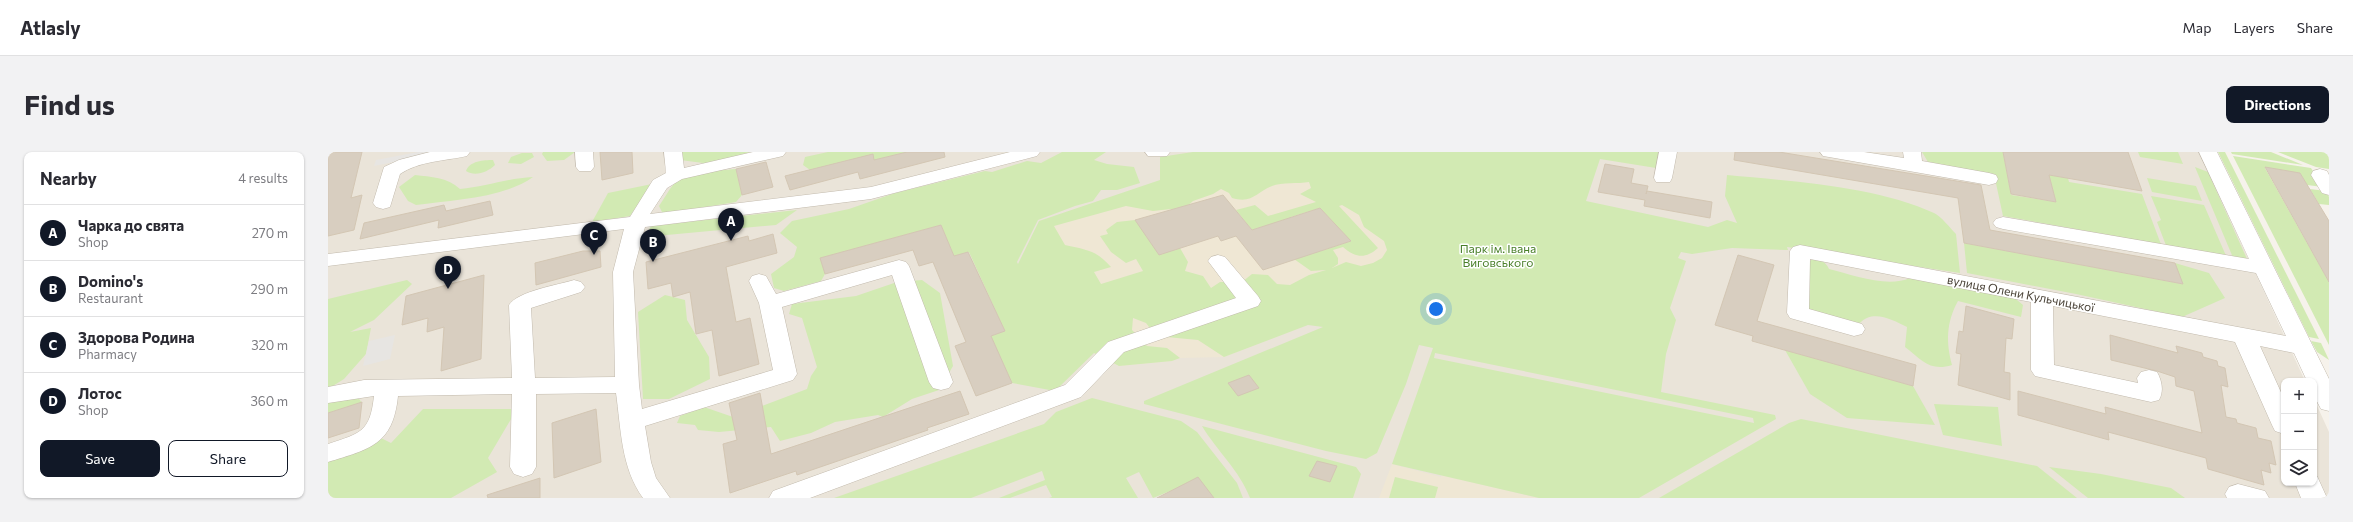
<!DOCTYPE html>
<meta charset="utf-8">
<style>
body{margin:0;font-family:Commissioner,sans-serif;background:#f2f2f3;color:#2b2b33}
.controls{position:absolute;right:12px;bottom:12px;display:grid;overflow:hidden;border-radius:8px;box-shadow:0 1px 3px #0004}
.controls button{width:36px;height:36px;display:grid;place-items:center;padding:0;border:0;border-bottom:1px solid #e1e1e2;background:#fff;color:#2b2b33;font:20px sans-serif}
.you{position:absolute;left:1108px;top:157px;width:14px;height:14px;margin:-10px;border:3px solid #fff;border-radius:50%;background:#1a73e8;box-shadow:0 0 0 6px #1a73e833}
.badge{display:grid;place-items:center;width:26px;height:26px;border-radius:50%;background:#111827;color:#fff;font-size:13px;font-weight:700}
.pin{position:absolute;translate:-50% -33px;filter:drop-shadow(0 1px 2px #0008)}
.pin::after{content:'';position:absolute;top:21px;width:14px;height:12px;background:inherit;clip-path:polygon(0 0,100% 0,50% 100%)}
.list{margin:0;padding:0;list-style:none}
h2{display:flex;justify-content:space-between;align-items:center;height:52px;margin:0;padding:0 16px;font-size:17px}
h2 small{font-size:13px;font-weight:400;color:#7c7c81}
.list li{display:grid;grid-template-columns:26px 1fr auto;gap:12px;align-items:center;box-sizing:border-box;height:56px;padding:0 16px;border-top:1px solid #e1e1e2}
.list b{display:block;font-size:15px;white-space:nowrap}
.list p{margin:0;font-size:13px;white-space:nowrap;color:#7c7c81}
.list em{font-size:13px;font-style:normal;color:#7c7c81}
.actions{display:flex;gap:8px;padding:12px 16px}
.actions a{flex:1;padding:9px 0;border:1px solid #111827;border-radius:8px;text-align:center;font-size:14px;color:#111827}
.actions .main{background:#111827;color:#fff}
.icon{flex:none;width:22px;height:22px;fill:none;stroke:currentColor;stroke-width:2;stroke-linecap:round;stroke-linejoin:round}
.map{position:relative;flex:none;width:2001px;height:346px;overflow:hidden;border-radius:8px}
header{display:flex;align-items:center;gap:24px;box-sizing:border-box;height:56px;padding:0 20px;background:#fff;border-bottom:1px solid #e1e1e2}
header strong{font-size:19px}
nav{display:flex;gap:22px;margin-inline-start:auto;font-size:14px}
.intro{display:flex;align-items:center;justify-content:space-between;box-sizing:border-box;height:96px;padding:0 24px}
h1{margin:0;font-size:28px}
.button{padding:10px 18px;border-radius:8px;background:#111827;color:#fff;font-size:14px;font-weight:700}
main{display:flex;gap:24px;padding:0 24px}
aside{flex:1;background:#fff;border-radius:8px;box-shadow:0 1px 3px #0004}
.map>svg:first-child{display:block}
.residential{fill:#eae4d9}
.education{fill:#efe7d4}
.green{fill:#d2eab3;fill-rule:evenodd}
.parking{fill:#e7e5e2}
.building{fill:#d8cec0;stroke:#d3c6b3}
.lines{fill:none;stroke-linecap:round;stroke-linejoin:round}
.minor-casing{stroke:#c2baad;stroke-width:1}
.minor{fill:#fff;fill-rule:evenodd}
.labels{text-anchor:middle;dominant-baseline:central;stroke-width:3;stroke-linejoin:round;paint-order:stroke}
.park-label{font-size:12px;fill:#497f29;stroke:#fff}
.street-label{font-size:12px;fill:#4a4338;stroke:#fff}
</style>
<header>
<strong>Atlasly</strong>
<nav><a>Map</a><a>Layers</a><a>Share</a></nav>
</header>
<div class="intro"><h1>Find us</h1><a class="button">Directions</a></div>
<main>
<aside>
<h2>Nearby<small>4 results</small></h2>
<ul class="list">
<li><span class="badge">A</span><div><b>Чарка до свята</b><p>Shop</p></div><em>270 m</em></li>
<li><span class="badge">B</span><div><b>Domino's</b><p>Restaurant</p></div><em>290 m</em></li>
<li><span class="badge">C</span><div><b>Здорова Родина</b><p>Pharmacy</p></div><em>320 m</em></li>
<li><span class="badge">D</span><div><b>Лотос</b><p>Shop</p></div><em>360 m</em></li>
</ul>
<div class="actions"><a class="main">Save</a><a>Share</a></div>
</aside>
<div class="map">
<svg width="2001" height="346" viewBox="0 0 2001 346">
<rect width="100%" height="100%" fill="#f6f2eb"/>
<polygon class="residential" points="0,0 1872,0 1977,229 1956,229 1956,331 1986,331 1986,247 2001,280 2001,346 0,346"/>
<g class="education">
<polygon points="918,15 1030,33 1064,104 1028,154 896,205 852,206 844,209 791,214 725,180 711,69"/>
<polygon points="1064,312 1113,325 1114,323 1211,346 1051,346"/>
</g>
<g class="green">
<polygon points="215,0 247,0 236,8 219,9 214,2"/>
<polygon points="350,0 422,0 383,12 352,8"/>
<polygon points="500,0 579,0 527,13 525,7 482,18 475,13 477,5"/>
<path d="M734,0h44l-12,8 13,4 27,3 6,16 -23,7h-16l-8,11 -18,5 -37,14 -21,42 1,2 21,-43 121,-41v-23l33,-5h467l-4,16 -56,-9 -14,42 122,26 19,-7 10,3 -12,-27 2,-21c63,6 149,11 207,38 8,4 15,14 22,21l4,39 -173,-26 1,3 -56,-2 -40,6 -11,-2 -3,6 8,3 -16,47 6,12 -10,34 -5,38 114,23 1,4 -137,79h-100l-147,-34 41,-116 -14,-3 -13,39 -29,69 -11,6 -40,-8 -182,-47v-3l179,-74 -15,-2 -84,32 -26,-17 -42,-4 -10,-13 -13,-5 -1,12 15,16 20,2 13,10 -8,3 -53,5 -25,-13 -39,38 -43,-8 -21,-47 14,-5 -36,-79 -15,4 -13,-31 -120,33 4,16 -4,7 -37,10 -10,-3 -3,-14 23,-17 3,-10 -17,-14 12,-12 57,-12 46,-16 90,-22 7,1 35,-11 14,2zM981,30l2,6 -11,6 16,8 -48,14 -13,-11 -19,5 16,20 12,-4 12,14 27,-9 -12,-14 29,-9 31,33 -30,10 -13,-14 -14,22 17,12 15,-1 -17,5 -19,10 -13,-1 -9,-9 -16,-1 -10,8h-22l-9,6 -8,-12 -18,-5 3,-9 -8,-14 -45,-28 -18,2 -11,8 2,4 -8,2 11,16 15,11 10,-4 7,12 -42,13 -7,-12 17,-5c-15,-17 -24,-17 -46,-22l-11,-19 72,-20 27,5 18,-2 8,1 6,-2 8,-7 20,-7 8,-5 8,4 3,5c21,6 24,-6 40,-12 10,-4 26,-2 37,-4zM1014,53l17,10 5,12 20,14 3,9 -5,8 -9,5 -12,3 -15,-4 -14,6 6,-4v-6l-5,-8 10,-3c12,11 23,12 35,1l-39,-42zM1107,201l318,65 1,5 -320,-65z"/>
<polygon points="1594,0 1675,0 1683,43 1728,50 1721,23 1740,26 1741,30 1814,42 1834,95 1797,89 1787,84 1675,64 1666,22 1600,10"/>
<polygon points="1810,0 1850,0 1855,12 1812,5"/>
<polygon points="1890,0 1897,0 1991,187 1981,185"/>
<polygon points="1903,0 1943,0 1975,13 1904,2"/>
<polygon points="1950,0 2001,0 2001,17 1988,15"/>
<polygon points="194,1 204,1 206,5 193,12 180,11 183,5"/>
<polygon points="1905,4 1983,16 1995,35 1979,33 1972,21 1937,16 2001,130 2001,193"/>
<path d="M165,8l2,5c-7,7 -20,12 -29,6 3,-10 18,-11 27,-11z"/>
<polygon points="1867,15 1880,20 1919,107 1906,108"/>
<path d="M408,17l6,26 -6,7 -73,12 -4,-8c5,-7 9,-15 14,-21 14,-15 44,-14 63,-16z"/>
<path d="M87,23c16,2 32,2 45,14 25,-2 48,-11 73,-12 -29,21 -81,23 -117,28l-8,-4 -9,-14z"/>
<polygon points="1819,26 1868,34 1874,49 1824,40"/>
<polygon points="324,32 302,64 264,70 280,41"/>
<polygon points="1982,37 1998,39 2001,45 2001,53 1991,52"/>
<polygon points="1823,44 1876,53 1899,106 1839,96 1829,70 1833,68"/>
<polygon points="469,58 448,73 317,85 323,74"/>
<polygon points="1636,91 1854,132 1847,111 1881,121 1897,146 1854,165 1748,142 1639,121"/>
<path d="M1485,107c8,1 13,3 16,10 24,6 58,19 81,9l97,17 10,5 6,5 -2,12 -63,-16c-12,22 -12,41 -6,64 -22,7 -30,-5 -47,-18l2,-20c-14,-7 -34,-18 -47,-4l-33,-7 -22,-8 3,-46z"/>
<polygon points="79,128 84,132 46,168 22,180 43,176 38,202 16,227 0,237 0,147"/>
<polygon points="594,128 612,141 625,214 611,238 584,247 555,265 550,263 507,270 483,281 452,289 443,275 391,280 370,278 367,273 349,271 352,264 376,255 405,265 479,237 483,224 489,215 474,166 461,162 464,152 528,144 569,130"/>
<polygon points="337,143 357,148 359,168 381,205 382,227 341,247 315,247 310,160"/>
<polygon points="1983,189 1993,191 2001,208 1989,200"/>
<polygon points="1457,198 1585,234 1607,273 1519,266 1482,242"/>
<polygon points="29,244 34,251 0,261 0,248"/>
<polygon points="764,246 853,269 869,280 909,331 915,346 886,346 847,337 825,346 811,320 798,326 810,346 721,346 724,345 718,333 682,346 671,346 717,328 714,319 643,346 506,346 716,272 728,260"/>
<polygon points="1606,252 1670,255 1674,294 1615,283"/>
<polygon points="95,257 189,257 160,306 169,320 123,346 0,346 0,309 53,286 63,291"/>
<polygon points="1473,267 1709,314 1749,346 1331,346 1461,271"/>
<path d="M874,274l154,41 5,7 -8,24h-103c-10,-27 -33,-47 -48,-72z"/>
<polygon points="1721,315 1773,322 1843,336 1857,346 1760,346"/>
<polygon points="1067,325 1110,335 1107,346 1061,346"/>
</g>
<g class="parking">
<polygon points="90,0 116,0 46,14 48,8"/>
<polygon points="67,183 62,207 35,214 41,189"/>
</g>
<g class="building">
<polygon points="7,0 34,0 23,46 34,43 26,78 0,84 0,2"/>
<polygon points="272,0 304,0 305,21 274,28"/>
<polygon points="579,0 616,0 617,5 532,27 530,20 462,38 457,24 545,2 546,8"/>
<polygon points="1407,0 1451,0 1653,33 1662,78 1847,111 1855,132 1636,91 1630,46 1406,8"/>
<polygon points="1675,0 1800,0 1814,39 1721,23 1728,50 1683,42"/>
<polygon points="438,10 445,35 414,43 408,17"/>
<polygon points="1277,12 1306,17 1303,31 1320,34 1318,42 1319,39 1384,50 1382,66 1316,54 1317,48 1270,40"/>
<polygon points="1937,15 1972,21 2001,69 2001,130"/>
<polygon points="895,43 924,78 992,56 1023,89 935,118 908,84 893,89 890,84 831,103 807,68"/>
<polygon points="162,49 165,63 110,76 111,68 32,87 36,71 116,53 118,59"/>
<polygon points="613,73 626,104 640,100 677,179 663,184 684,231 648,244 627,194 638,190 605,110 591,114 585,98 497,122 492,106"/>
<polygon points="445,82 449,101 398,115 408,170 422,166 431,212 391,224 384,178 368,182 362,140 345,145 343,131 320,137 318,110 420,84 421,89"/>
<polygon points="255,99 272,99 273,115 208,133 207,111"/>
<polygon points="1410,103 1446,113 1429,169 1588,213 1585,234 1424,189 1425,184 1387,173"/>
<polygon points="156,123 153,207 113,219 116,175 99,180 100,166 74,173 78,144"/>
<polygon points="1638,154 1686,167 1684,187 1678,186 1676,220 1682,221 1682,248 1630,233 1633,202 1628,201 1631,179 1635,180"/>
<polygon points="1782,183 1850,201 1848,194 1874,201 1875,205 1889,209 1890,214 1897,216 1900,235 1893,233 1898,265 1908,267 1909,271 1928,276 1930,286 1943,289 1948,313 1941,311 1943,321 1933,318 1936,333 1880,317 1878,306 1780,280 1781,288 1690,263 1690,239 1778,262 1777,255 1874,281 1866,239 1848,234 1847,225 1829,219 1783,208"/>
<polygon points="921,223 931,236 910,244 900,231"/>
<polygon points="632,239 641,262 599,276 600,278 469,323 468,319 402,341 395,292 409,288 401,251 432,241 443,302"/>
<polygon points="34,250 31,276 0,286 0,261"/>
<polygon points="268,257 273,310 226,326 224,271"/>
<polygon points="989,309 1009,314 1002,330 981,324"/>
<polygon points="870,325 886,346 829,346"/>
<polygon points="212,326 212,346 160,346 159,343"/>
</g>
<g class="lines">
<defs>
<g id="minor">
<path d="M102,0h40l-3,4c-22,5 -48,5 -67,18l-10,33 -7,2 -7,-2 -3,-4 11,-36 15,-7z"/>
<polygon points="247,0 265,0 266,15 263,19 251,19 248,15"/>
<path d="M336,0h18l2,16 69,-16h33l-3,4 -101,23 -15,9 -17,26 221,-27 139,-35h30l-3,4 -166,43 -226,28 -12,45 6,113 3,24 131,-39 -14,-67 -10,-22 3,-5 7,-2 7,2 10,18 123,-34 7,2 3,4 44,116 -4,6 -8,2 -8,-2 -4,-6 -37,-107 -110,32 15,67 -4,6 -148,46 6,36 5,16 14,20h-27c-22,-30 -22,-69 -27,-105l-80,1v73l-4,7 -9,3 -9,-3 -4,-7 2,-73 -114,2c-5,49 -28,53 -70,66v-18c33,-11 42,-12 46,-48l-46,7v-16l36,-7 148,-2 -3,-73c9,-14 49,-20 65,-25l7,2 4,5 -4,5 -50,16 4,70 80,-1 -2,-105 11,-43 -296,37v-12l302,-37 23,-37 13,-7z"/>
<polygon points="817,0 842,0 839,4 820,4"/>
<polygon points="1331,0 1349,0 1344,26 1342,30 1328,30 1326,26"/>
<polygon points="1492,0 1536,0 1576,6 1575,0 1593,0 1594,9 1661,21 1668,23 1670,27 1668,31 1661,33 1501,5 1495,4"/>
<path d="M1871,0h18l112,227v32l-8,-2 -7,-13v-15h-7l-13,-28 -34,-7 24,53v35l-9,-3 -3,-6 -37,-83 -182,-36 1,59 84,18 -1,-5 4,-6 8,-2 8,2c5,9 7,19 2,28l-8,2 -116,-26 -4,-6v-68l-221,-43 -1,50 53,15 3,5 -3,5 -8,2 -64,-18 -3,-5 3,-62 3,-4 7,-2 486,91 -30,-63 -253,-44 -7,-2 -3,-4 3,-4 7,-2 246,42z"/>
<polygon points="1992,17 1999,19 2001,23 2001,43 1994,41 1983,23 1985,19"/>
<polygon points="890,103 897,105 930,144 933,149 930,154 796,200 753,245 482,346 441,346 445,339 737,233 780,190 908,146 880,109 883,105"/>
<polygon points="1986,323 1989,324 1999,346 1973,346 1967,331 1986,331"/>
<polygon points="1910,332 1937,339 1941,346 1899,346 1897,342 1901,335"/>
</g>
</defs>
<use href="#minor" class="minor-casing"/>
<use href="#minor" class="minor"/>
</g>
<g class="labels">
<g class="park-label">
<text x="1170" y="96">Парк ім. Івана<tspan x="1170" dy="14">Виговського</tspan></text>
</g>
<g class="street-label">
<text transform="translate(1693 141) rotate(11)">вулиця Олени Кульчицької</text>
</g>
</g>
</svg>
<div class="controls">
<button>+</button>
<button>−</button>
<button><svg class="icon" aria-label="layers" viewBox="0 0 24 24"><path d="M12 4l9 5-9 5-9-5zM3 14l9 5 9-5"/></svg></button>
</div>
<div class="you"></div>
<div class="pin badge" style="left:403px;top:89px">A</div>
<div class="pin badge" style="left:325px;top:110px">B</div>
<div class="pin badge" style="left:266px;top:103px">C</div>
<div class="pin badge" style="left:120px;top:137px">D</div>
</div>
</main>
